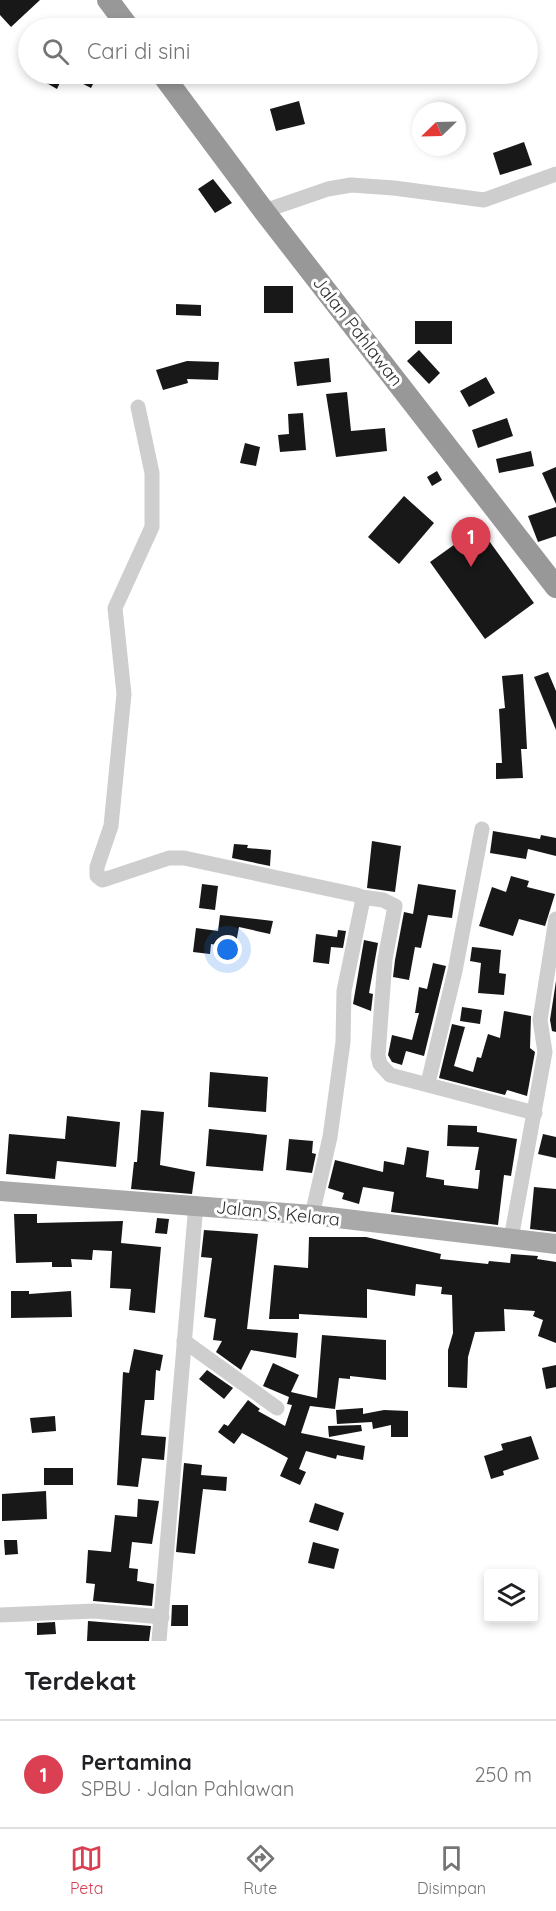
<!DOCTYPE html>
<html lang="id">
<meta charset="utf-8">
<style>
body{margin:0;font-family:Quicksand,sans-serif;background:#f6f6f6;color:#202124}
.controls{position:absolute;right:18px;bottom:18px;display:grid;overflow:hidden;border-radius:6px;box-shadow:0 3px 9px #0003}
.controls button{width:54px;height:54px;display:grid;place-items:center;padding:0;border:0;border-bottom:2px solid #e0e0e0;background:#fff;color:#202124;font:30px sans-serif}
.compass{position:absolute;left:412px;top:102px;width:54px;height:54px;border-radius:50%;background:#fff;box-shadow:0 3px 9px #0003;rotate:247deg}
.you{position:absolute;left:228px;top:950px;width:21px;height:21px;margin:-15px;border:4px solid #fff;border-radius:50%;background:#1a73e8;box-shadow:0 0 0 9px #1a73e833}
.badge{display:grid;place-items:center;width:39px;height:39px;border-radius:50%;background:#da4052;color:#fff;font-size:20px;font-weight:700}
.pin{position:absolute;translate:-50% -50px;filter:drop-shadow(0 2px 3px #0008)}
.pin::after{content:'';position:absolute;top:32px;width:21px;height:18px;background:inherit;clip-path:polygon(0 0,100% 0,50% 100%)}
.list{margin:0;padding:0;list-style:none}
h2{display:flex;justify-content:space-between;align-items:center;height:78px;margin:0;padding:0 24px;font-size:26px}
h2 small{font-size:20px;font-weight:400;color:#757577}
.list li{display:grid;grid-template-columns:39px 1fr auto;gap:18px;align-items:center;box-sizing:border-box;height:108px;padding:0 24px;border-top:2px solid #e0e0e0}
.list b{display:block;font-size:22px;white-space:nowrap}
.list p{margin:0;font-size:20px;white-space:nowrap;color:#757577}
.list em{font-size:20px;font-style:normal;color:#757577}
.icon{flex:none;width:33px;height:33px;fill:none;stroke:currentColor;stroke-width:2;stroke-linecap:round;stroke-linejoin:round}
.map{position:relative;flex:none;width:556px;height:1641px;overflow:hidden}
.search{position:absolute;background:#fff;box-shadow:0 3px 9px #0003;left:18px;right:18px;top:18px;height:66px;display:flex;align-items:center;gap:15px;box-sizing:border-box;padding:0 21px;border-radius:33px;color:#757577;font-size:22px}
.sheet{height:186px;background:#fff}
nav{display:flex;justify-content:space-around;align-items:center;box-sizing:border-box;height:84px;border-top:2px solid #e0e0e0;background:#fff;font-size:16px;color:#757577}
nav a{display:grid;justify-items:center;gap:3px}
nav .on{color:#da4052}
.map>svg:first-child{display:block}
.building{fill:#181818}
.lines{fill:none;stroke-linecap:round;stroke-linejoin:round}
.minor{stroke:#cecece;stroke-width:15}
.major{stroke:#a9a9a9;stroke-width:20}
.highway{stroke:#989898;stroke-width:22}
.labels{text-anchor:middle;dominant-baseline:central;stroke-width:6;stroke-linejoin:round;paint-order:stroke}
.street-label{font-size:18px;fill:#313131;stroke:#fff}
</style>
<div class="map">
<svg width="556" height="1641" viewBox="0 0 556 1641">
<rect width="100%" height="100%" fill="#fff"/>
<g class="building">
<polygon points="0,0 40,0 11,27 0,15"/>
<polygon points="47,74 98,74 91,88 64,74 57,89 43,81"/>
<polygon points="299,101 305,124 276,131 270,109"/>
<polygon points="524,142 532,165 500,175 493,153"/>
<polygon points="213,179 232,203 215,213 198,189"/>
<rect x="264" y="286" width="29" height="27"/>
<polygon points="176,304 201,305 201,316 176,315"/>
<rect x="415" y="321" width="37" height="23"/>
<polygon points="419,350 440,373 429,384 407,361"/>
<polygon points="329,358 331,382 297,386 294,362"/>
<polygon points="187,361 219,362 218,380 187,379 188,383 163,390 156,370"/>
<polygon points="486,377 495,393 469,407 460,391"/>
<polygon points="347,392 351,431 385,428 387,451 336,457 326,394"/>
<polygon points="303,413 306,450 280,452 278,435 289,434 288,414"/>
<polygon points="507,418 513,436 478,448 472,430"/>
<polygon points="245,443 260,447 256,466 240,463"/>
<polygon points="531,451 534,466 499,473 496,459"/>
<polygon points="556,467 556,504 542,473"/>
<polygon points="437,471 442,480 432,486 427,477"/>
<polygon points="404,496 434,523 399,564 368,537"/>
<polygon points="556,507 556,536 538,542 528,516"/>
<polygon points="479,527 534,603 485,639 430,562"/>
<polygon points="548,672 556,691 556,730 534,677"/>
<polygon points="523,674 527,749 521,749 523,778 496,779 496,763 502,763 499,709 505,708 502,676"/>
<polygon points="493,831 540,839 541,835 556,838 556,856 528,849 526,859 490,853"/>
<polygon points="372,841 401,846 395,892 367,888"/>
<polygon points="234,844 248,845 247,848 271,850 270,866 232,858"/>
<polygon points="511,876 529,881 527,887 555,894 545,926 519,919 513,936 479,926 492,887 506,892"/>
<polygon points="202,884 218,886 215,910 199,908"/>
<polygon points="418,884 456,890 452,918 428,915 421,948 415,947 409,980 393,977 395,960 404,912 413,914"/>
<polygon points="220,915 273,921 270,934 239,927 235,948 211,944 210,954 193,952 196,928 218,931"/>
<polygon points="338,930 346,931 343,948 331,947 329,964 313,962 316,934 337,937"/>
<polygon points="364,940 378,943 369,993 373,994 371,1011 353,1004"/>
<polygon points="472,947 501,950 499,973 506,974 504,995 478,993 481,963 470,961"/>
<polygon points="433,963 446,966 424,1056 406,1051 402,1065 392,1062 388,1055 392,1035 412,1040 419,1013 415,1013 419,987 427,989"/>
<polygon points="556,981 556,1032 552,1031 550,1020"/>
<polygon points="462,1007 482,1010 480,1024 460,1021"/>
<polygon points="504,1011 531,1016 530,1048 535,1052 527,1096 507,1090 505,1095 439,1078 452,1024 465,1027 454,1066 473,1072 477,1057 481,1058 488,1034 500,1038"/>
<polygon points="210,1072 268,1077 266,1112 208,1107"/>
<polygon points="141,1110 164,1112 160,1165 195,1172 192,1194 131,1189 134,1162 137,1162"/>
<polygon points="67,1116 120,1122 116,1167 57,1161 55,1179 6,1174 9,1134 65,1139"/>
<polygon points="448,1125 477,1126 477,1132 517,1139 511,1176 504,1175 498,1225 391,1212 394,1192 363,1187 359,1204 342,1199 344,1193 328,1188 335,1160 383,1172 384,1161 404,1165 407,1147 429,1151 426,1177 444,1180 444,1185 478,1189 480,1170 475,1170 479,1147 447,1146"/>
<polygon points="209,1129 267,1135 263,1171 206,1166"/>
<polygon points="543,1134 556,1137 556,1158 538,1154"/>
<polygon points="289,1139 313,1141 312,1153 316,1154 312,1173 286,1170"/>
<polygon points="534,1187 556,1189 556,1232 530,1229"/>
<polygon points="14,1214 37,1214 37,1223 123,1221 121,1243 161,1247 155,1313 129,1310 131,1289 110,1288 112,1251 93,1250 92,1260 71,1259 72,1267 52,1267 52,1262 16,1263"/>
<polygon points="157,1218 169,1219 167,1234 155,1233"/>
<polygon points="204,1230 258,1234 247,1329 298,1333 296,1358 251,1350 241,1370 216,1352 222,1341 213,1340 216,1319 204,1317 212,1258 201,1257"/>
<polygon points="309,1237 366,1237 441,1254 440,1259 488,1264 489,1261 510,1263 511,1254 538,1256 537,1259 556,1262 556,1343 538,1336 543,1320 533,1316 535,1311 504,1309 505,1331 475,1332 468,1357 467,1388 448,1387 448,1350 453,1333 452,1295 441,1294 442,1287 416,1284 415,1296 367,1289 367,1318 299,1314 299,1319 269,1319 274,1265 308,1268"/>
<polygon points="11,1291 29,1291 29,1294 71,1291 72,1317 11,1318"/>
<polygon points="322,1335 386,1340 386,1380 350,1376 350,1379 339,1378 335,1409 310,1406 301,1433 365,1446 363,1460 337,1455 336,1459 306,1451 299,1469 306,1472 300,1485 280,1476 288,1458 242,1433 234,1444 218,1432 224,1424 228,1426 248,1400 260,1409 258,1411 285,1426 292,1405 287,1404 289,1397 263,1386 273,1363 299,1375 291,1392 317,1398"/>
<polygon points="134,1349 163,1355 160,1371 156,1370 154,1400 145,1400 141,1435 166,1437 164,1460 142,1458 138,1487 117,1485 123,1372 129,1373"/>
<polygon points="556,1365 556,1387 546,1389 542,1368"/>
<polygon points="207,1370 233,1388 224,1399 199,1379"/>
<polygon points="363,1408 363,1414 384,1410 408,1411 408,1437 391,1437 391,1425 373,1429 372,1422 337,1424 336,1410"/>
<polygon points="55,1416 56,1431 32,1433 30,1418"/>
<polygon points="361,1425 362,1431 329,1437 328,1426"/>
<polygon points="531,1436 539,1459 503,1471 504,1475 491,1479 484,1456 503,1450 501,1444"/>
<polygon points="184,1463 202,1465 201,1475 227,1477 226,1491 203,1489 195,1554 176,1552"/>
<rect x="44" y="1468" width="29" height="17"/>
<polygon points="46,1491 47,1519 2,1521 2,1494"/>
<polygon points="138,1499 159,1501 152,1544 132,1542 129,1568 138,1569 137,1581 154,1584 152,1606 93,1601 95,1584 86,1583 88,1550 111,1552 115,1515 137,1517"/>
<polygon points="315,1503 344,1513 338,1531 309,1522"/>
<polygon points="4,1540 17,1540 18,1554 5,1555"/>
<polygon points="313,1542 339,1549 334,1569 308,1563"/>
<polygon points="172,1605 188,1605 188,1626 171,1626"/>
<polygon points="88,1621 151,1626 149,1641 87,1641"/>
<polygon points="55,1622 56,1634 37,1635 37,1623"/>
</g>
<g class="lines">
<g class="minor">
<polyline points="264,211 328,189 351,185 394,188 484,200 556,174"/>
<polyline points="138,407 152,473 152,527 115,608 124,694 111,826 97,867 97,876 102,880 109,878 169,858 184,858 357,895 363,899 344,991 343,1042 330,1137 312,1215"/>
<polyline points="361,897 383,900 395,906 385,959 378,1056 380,1064 390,1075 535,1113"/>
<polyline points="428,1083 455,971 482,829"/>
<polyline points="511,1239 545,1052 540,1020 556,919"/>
<polyline points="184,1341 277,1408"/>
<polyline points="0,1615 94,1611 162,1617"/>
<polyline points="159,1641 196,1204"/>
</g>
<polyline class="major" points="0,1191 312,1215 556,1244"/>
<g class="highway">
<polyline points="108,0 129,28"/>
<polyline points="162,74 264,211 556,587"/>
</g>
</g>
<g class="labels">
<g class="street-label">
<text transform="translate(358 331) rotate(52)">Jalan Pahlawan</text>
<text transform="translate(278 1213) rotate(6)">Jalan S. Kelara</text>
</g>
</g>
</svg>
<div class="controls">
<button><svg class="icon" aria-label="layers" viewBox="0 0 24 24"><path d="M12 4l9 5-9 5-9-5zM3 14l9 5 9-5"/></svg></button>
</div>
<svg class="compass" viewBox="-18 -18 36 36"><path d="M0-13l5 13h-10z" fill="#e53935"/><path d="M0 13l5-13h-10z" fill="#757577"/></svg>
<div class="you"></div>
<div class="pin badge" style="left:471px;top:567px">1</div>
<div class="search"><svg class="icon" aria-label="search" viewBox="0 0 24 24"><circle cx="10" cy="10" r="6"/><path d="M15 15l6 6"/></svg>Cari di sini</div>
</div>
<section class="sheet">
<h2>Terdekat<small></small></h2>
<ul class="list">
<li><span class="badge">1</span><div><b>Pertamina</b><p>SPBU · Jalan Pahlawan</p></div><em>250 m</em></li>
</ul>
</section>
<nav>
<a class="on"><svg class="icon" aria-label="map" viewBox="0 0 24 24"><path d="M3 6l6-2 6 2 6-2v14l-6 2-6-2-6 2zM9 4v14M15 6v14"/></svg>Peta</a>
<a><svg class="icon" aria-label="directions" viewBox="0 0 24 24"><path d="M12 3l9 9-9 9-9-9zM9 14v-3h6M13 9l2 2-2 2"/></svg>Rute</a>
<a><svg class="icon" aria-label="saved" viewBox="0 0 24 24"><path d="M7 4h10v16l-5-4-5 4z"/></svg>Disimpan</a>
</nav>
